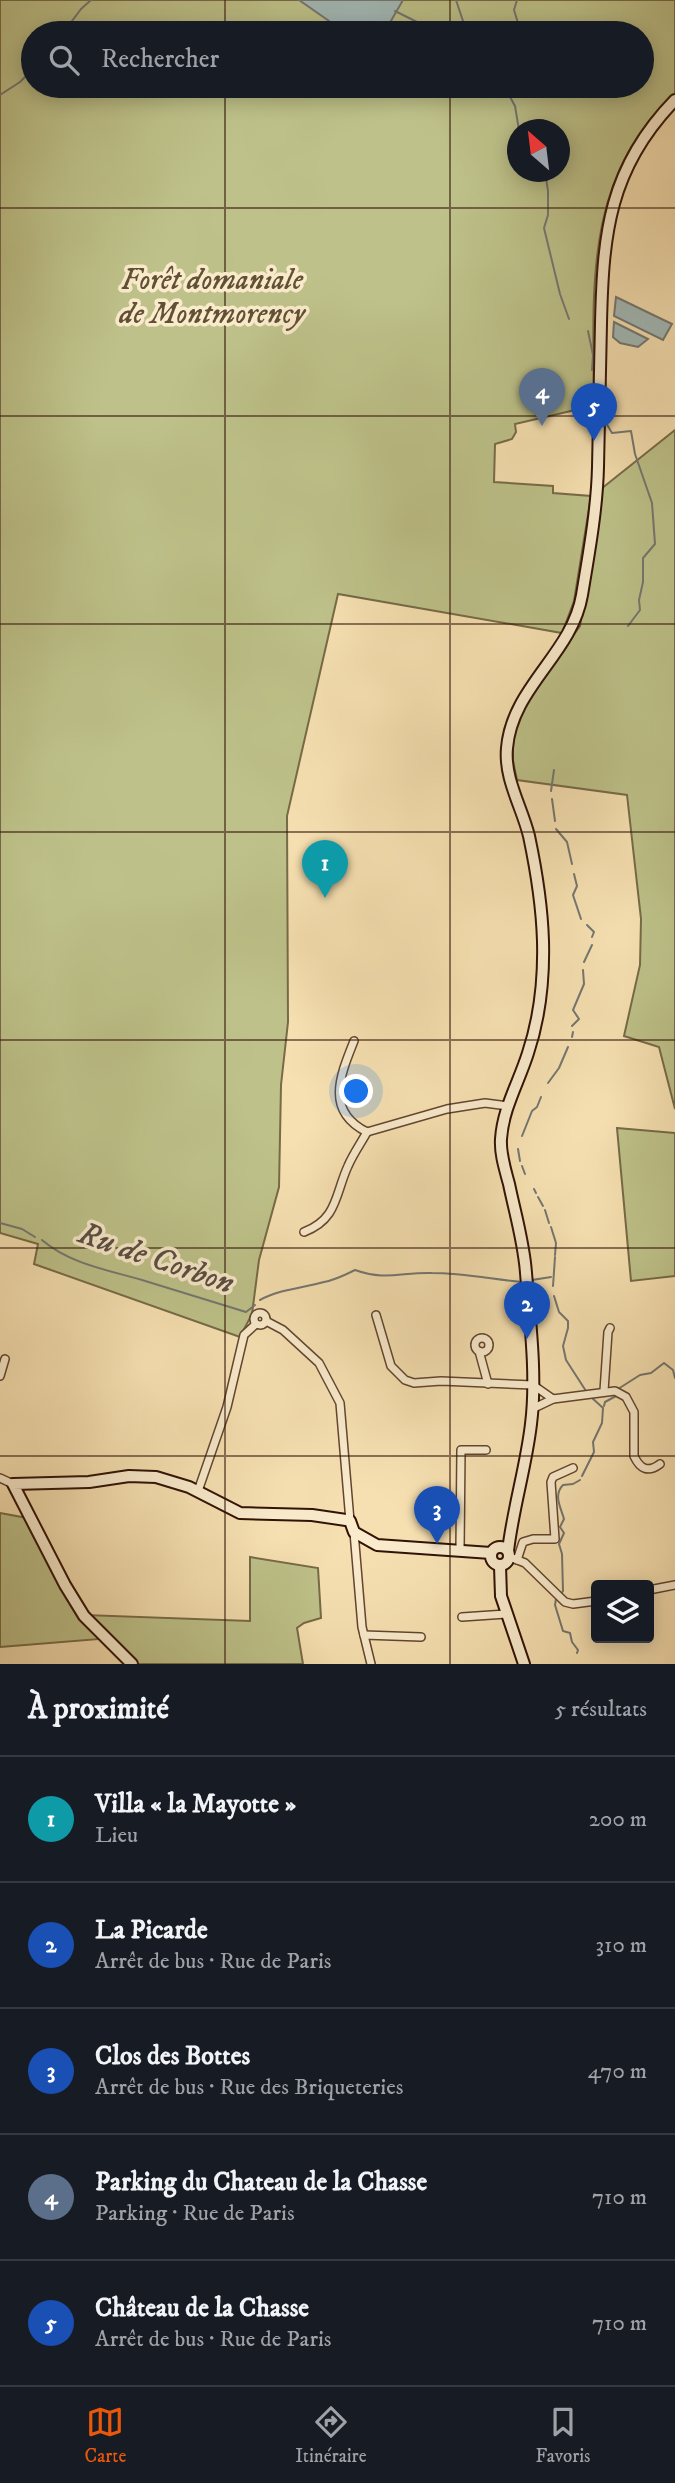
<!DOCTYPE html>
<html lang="fr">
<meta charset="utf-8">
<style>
body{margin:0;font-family:"IM FELL DW Pica",serif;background:#20242c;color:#f1f3f6}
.controls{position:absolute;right:21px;bottom:21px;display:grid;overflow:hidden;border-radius:7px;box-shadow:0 4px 18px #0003}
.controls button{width:63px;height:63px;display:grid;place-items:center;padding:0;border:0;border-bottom:2px solid #363941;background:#171b24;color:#f1f3f6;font:35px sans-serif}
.compass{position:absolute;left:507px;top:119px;width:63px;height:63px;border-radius:50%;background:#171b24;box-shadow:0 4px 18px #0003;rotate:332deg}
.you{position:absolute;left:357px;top:1092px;width:24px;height:24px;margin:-18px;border:5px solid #fff;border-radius:50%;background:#1a73e8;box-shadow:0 0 0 10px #1a73e833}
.badge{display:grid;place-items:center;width:46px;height:46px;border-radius:50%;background:#ea580c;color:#fff;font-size:23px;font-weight:700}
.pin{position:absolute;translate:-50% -58px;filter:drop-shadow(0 2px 4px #0008)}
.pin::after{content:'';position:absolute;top:37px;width:24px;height:21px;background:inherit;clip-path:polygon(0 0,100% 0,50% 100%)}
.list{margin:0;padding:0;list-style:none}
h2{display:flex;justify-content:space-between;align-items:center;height:91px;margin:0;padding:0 28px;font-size:30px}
h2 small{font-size:23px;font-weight:400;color:#9ea1a6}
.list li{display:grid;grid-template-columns:46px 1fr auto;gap:21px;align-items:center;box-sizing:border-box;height:126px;padding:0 28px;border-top:2px solid #363941}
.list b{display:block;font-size:26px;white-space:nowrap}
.list p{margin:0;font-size:23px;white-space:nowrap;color:#9ea1a6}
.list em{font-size:23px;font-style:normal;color:#9ea1a6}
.icon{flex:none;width:38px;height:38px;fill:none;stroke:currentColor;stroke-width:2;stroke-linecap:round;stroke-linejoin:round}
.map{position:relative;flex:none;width:675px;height:1664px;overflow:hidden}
.search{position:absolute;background:#171b24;box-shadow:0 4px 18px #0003;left:21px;right:21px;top:21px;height:77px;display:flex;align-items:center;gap:18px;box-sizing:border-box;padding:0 24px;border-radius:38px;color:#9ea1a6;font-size:26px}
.sheet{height:721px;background:#171b24}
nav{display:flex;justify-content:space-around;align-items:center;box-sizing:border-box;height:98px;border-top:2px solid #363941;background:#171b24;font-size:19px;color:#9ea1a6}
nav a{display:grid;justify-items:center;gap:4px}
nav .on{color:#ea580c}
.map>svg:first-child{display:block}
.green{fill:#bec28a;stroke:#776a48;stroke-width:2;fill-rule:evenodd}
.water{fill:#a2bab8;stroke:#747771;stroke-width:2}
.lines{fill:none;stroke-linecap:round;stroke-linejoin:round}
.stream{stroke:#747771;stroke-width:2}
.street-casing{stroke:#624631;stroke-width:10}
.secondary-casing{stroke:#301206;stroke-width:14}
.street{stroke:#f9ebcc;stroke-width:7}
.secondary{stroke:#f9ebcc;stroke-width:10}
.grid{fill:none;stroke:#301206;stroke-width:2;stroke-opacity:0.55}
.labels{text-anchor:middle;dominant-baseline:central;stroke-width:7;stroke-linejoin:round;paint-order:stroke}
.park-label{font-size:30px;font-style:italic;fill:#625034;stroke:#f9ebcc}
.water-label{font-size:32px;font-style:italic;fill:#584d44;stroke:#f9ebcc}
</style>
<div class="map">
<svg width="675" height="1664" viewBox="0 0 675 1664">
<rect width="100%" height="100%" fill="#f6e0b1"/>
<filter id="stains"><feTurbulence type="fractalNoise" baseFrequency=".00286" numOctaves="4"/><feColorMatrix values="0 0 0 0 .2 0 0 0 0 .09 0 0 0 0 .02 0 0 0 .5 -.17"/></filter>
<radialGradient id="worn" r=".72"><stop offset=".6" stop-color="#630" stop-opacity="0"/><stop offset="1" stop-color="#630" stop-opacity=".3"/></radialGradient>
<g class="green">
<path d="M0,0h675v94c-91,80 -82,196 -81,307l-6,6 -73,17 1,8 -4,7 -17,5 -1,38 59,4v7l38,3 -17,105 -12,32 -224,-39 -51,222 1,206 -7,63 -2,102 -20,73 -7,54 -12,23 -206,-73 4,-20 -38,-11zM33,33h609v53h-609zM518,130h42v42h-42z"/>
<polygon points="675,430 675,1109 659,1047 624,1036 640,965 641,919 627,795 517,780 513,761 513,737 527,698 580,626 601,489"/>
<polygon points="617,1128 675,1133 675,1276 631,1281"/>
<polygon points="0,1513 27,1518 100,1639 0,1647"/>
<polygon points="250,1557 318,1568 321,1618 304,1623 297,1628 303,1664 135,1664 86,1615 250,1621"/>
</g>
<g class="water">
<polygon points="299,0 403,0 384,33 341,33 329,21"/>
<polygon points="616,297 672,324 663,340 614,316"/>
<polygon points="614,322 648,339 638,347 620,343 613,337"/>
</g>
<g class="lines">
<g class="stream">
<polyline points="456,0 467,33"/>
<polyline points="517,0 514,10 521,33"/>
<polyline points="395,11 417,22 433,33"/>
<polyline points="63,33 81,9 91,0"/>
<polyline points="504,86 515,106 519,130"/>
<polyline points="0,95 20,82 33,69"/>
<polyline points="541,172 546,178 548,191 548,215 544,228 560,294 569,319"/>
<polyline points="588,331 593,355 592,370"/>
<polyline points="605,421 612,433 631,431 635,454 652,503 655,544 643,558 643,582 639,600 640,610 628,626"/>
<polyline points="551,791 554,770"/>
<polyline points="552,799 555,821"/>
<polyline points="556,829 567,842 572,864"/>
<polyline points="574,874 577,886 573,895 581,919"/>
<polyline points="587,925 594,932 592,937"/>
<polyline points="584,962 592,945"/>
<polyline points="572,1026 579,1019 573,1010 584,984 583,970"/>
<polyline points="572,1037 573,1032"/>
<polyline points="548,1083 559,1068 568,1047"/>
<polyline points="522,1136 532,1111 537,1107 541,1097"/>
<polyline points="518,1149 520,1161"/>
<polyline points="522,1166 525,1174"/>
<polyline points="534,1189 536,1193"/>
<polyline points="538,1197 543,1206"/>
<polyline points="545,1210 549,1223"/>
<polyline points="0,1223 22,1229 35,1237"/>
<polyline points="551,1227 556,1243 555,1255"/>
<path d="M42,1240c28,24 66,30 100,40 35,11 69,21 104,32l9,-7"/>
<polyline points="532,1280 551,1277"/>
<polyline points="553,1286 555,1257"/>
<polyline points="554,1296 559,1312 568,1321 568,1328 563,1346 566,1360 586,1391"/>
<path d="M260,1300c20,-11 43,-12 64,-18 11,-2 21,-7 31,-12 30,11 47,2 77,3 30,0 59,6 89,9"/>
<polyline points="618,1389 640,1375 651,1373 664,1363 673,1370 675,1378"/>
<polyline points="604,1406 605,1402 616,1396"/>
<polyline points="582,1476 594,1452 593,1442 602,1423 603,1408 591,1397"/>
<path d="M560,1595l3,-4 -1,-37 -3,-10 5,-11 -4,-6 4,-8c-3,-11 -11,-24 -1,-34l10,-1 7,-4"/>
<polyline points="556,1599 555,1605 563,1631 570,1633 572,1642 578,1650 577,1653"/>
</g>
<defs>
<g id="street">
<path d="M354,1041c-14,35 -29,70 13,91"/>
<polyline points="367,1132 447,1109 485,1103 508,1106"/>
<path d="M304,1232c34,-13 31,-38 44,-66 5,-12 13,-23 19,-34"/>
<circle cx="260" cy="1319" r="6"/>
<path d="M376,1315l15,51 14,14 9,3 27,-2 92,4 20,14 62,-8 11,6 8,15v44c6,13 14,17 26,8"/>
<polyline points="266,1321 283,1330 319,1363 340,1403 350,1521"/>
<circle cx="482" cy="1345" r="7"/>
<polyline points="479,1351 488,1384"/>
<polyline points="0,1376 5,1359"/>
<polyline points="604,1391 608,1332 610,1328"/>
<polyline points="532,1409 553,1399"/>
<polyline points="0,1478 13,1484"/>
<polyline points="198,1491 227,1407 244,1335 256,1324"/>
<polyline points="354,1532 362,1627 371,1664"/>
<polyline points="460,1550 461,1450 486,1450"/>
<polyline points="510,1557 525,1563 565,1602 573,1604 596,1601"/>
<polyline points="517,1560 523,1542 533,1539 555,1539 551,1482 553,1477 573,1468"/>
<polyline points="649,1590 675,1585"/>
<polyline points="462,1617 506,1614"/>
<polyline points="364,1635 421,1637"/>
</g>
<g id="secondary">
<circle cx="500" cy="1556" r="9"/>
<path d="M508,1551c5,-43 18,-84 23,-127 6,-47 -1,-103 -5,-151 -2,-30 -11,-60 -17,-89 -4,-15 -9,-30 -8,-45 2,-31 18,-57 27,-86 12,-36 16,-74 15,-112 -1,-34 -7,-72 -14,-105 -7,-29 -25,-57 -22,-88 5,-61 65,-94 75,-153 7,-42 15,-86 16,-128 1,-48 2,-96 3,-144 2,-89 8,-155 74,-223"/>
<polyline points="500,1566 501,1596 524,1664"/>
<polyline points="132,1664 84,1616 65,1585 13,1484 89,1482 129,1476 156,1477 189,1487 240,1513 312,1515 346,1520 350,1521 354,1532 377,1545 491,1553"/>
</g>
</defs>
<use href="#street" class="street-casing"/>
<use href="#secondary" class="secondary-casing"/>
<use href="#street" class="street"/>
<use href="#secondary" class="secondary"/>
</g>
<path class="grid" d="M225,0v33M450,0v33M225,86v1578M450,86v1578M0,208h675M0,416h675M0,624h675M0,832h675M0,1040h675M0,1248h675M0,1456h675"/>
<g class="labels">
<g class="park-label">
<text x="212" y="280">Forêt domaniale<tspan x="212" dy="34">de Montmorency</tspan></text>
</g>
<g class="water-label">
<text transform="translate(156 1259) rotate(19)">Ru de Corbon</text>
</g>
</g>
<rect width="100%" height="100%" filter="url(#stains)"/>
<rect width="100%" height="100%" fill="url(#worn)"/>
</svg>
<div class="controls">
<button><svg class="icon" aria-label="layers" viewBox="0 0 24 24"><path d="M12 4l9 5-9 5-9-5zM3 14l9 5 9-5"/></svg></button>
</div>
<svg class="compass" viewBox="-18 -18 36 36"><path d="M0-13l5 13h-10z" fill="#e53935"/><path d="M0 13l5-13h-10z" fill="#9ea1a6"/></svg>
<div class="you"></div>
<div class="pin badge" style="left:325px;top:898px;background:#0f9aa8">1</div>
<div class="pin badge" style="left:527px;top:1339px;background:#1a4fb4">2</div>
<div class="pin badge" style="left:437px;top:1544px;background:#1a4fb4">3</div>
<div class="pin badge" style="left:542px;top:426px;background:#5c6f8a">4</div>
<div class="pin badge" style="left:594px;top:441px;background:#1a4fb4">5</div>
<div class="search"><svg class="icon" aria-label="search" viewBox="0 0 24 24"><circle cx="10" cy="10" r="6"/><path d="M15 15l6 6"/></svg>Rechercher</div>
</div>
<section class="sheet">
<h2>À proximité<small>5 résultats</small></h2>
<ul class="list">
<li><span class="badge" style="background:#0f9aa8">1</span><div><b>Villa « la Mayotte »</b><p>Lieu</p></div><em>200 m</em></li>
<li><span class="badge" style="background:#1a4fb4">2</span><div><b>La Picarde</b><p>Arrêt de bus · Rue de Paris</p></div><em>310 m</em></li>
<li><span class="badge" style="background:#1a4fb4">3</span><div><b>Clos des Bottes</b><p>Arrêt de bus · Rue des Briqueteries</p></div><em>470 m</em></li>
<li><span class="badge" style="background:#5c6f8a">4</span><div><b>Parking du Chateau de la Chasse</b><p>Parking · Rue de Paris</p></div><em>710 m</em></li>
<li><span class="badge" style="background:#1a4fb4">5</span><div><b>Château de la Chasse</b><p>Arrêt de bus · Rue de Paris</p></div><em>710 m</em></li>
</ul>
</section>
<nav>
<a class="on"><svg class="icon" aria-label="map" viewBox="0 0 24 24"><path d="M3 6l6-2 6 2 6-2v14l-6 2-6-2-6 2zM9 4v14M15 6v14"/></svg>Carte</a>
<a><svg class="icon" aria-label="directions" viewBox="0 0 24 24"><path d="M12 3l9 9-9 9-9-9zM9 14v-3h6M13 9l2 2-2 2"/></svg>Itinéraire</a>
<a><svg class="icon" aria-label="saved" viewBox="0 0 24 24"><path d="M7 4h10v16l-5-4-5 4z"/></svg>Favoris</a>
</nav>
